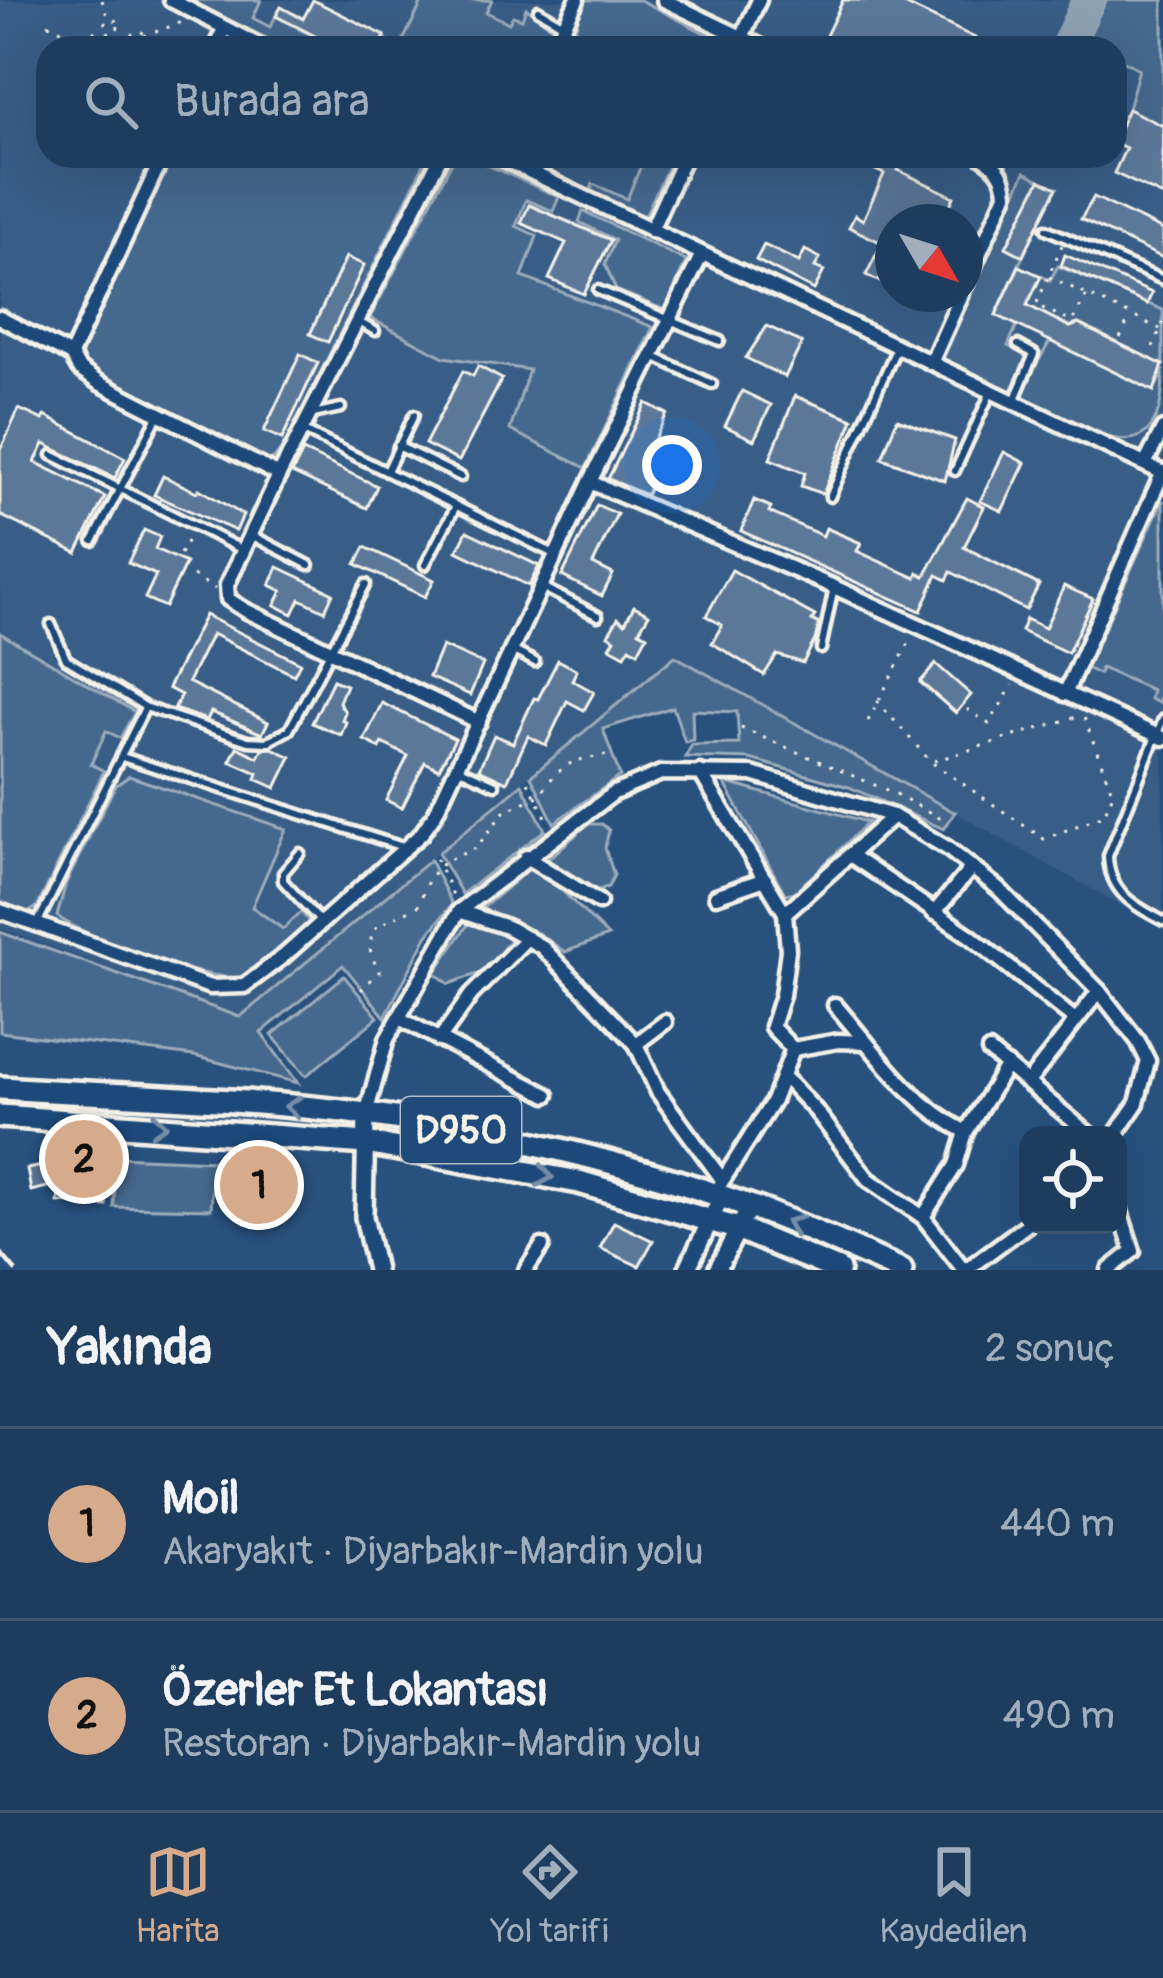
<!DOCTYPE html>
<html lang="tr">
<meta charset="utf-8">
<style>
body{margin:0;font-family:Pangolin,sans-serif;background:#264464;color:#f1f3f6}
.controls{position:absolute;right:36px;bottom:36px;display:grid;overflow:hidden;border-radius:24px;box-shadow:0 12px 48px #0002}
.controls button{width:108px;height:108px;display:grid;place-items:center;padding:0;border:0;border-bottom:3px solid #3c5673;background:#1e3d5e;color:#f1f3f6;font:60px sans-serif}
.compass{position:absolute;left:875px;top:204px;width:108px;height:108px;border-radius:50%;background:#1e3d5e;box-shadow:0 12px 48px #0002;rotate:129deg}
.you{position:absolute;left:672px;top:465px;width:42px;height:42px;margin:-30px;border:9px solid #fff;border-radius:50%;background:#1a73e8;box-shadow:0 0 0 18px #1a73e833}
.badge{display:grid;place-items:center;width:78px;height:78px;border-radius:50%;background:#d6ab8b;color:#111;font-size:39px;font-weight:700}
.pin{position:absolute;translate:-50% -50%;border:6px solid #fff;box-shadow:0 3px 12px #0006}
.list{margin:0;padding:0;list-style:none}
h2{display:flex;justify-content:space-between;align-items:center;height:156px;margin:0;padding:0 48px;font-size:51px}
h2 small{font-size:39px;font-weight:400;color:#a1aebc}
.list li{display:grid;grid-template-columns:78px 1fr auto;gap:36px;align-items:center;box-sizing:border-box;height:192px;padding:0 48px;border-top:3px solid #3c5673}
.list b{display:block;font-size:45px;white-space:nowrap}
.list p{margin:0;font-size:39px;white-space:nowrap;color:#a1aebc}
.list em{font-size:39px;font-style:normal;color:#a1aebc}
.icon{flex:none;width:66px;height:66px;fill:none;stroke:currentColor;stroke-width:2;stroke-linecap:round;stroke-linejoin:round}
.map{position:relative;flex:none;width:1163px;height:1270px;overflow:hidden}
.search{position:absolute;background:#1e3d5e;box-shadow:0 12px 48px #0002;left:36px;right:36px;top:36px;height:132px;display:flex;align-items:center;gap:30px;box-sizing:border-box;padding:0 42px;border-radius:36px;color:#a1aebc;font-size:45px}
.sheet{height:540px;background:#1e3d5e}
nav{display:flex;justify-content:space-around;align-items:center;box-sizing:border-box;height:168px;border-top:3px solid #3c5673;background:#1e3d5e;font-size:33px;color:#a1aebc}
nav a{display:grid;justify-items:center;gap:6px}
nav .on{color:#d6ab8b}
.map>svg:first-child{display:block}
.built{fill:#375d86;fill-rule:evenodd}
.green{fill:#45688e;stroke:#9cacbb;stroke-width:3}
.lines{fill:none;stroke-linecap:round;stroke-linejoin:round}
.taxiway{stroke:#8ea1b3;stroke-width:33}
.building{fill:#5b7899;stroke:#f4f1e8;stroke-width:3}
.service-casing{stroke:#f4f1e8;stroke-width:15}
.minor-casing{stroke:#f4f1e8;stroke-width:21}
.tertiary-casing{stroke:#f4f1e8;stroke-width:24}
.trunk-casing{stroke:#f4f1e8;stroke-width:30}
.path{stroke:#f4f1e8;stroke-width:3;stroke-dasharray:3 9;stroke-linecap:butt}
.service{stroke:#1f4a7a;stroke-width:6}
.minor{stroke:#1f4a7a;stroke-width:12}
.tertiary{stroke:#1f4a7a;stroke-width:15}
.trunk{stroke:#1f4a7a;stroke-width:21}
.rail{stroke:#f4f1e8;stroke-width:4.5}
.oneway{stroke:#748da6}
.labels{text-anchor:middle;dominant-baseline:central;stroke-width:12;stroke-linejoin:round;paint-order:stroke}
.shield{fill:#1f4a7a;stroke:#b4bfc7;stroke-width:3}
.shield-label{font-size:39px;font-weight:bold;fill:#f4f1e8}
</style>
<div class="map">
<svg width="1163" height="1270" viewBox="0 0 1163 1270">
<rect width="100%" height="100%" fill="#28517e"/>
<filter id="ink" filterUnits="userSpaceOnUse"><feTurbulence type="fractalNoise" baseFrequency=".00833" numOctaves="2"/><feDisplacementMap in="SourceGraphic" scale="24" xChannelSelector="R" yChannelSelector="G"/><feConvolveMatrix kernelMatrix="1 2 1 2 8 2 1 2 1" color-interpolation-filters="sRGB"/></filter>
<g filter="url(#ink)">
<path class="built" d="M0,0h1163v929l-488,-273 -434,361 -241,-89zM48,48h1067v108h-1067zM893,222h72v72h-72z"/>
<g class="green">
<polygon points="188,0 261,0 253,18 270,27 276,16 283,20 288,11 304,18 299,29 339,48 287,48"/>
<polygon points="423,0 492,0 486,12 509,23 513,16 522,19 526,8 553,28 543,48 379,48 385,36 388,42 400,47"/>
<polygon points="584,0 640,0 720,41 725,48 606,48 575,29"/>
<polygon points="1106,0 1163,0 1163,126 1128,109 1139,69 1115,56 1115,48 1083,48"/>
<polygon points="171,156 428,156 285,444 274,459 265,461 103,377 82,361 82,342"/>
<polygon points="455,156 467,156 559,197 553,211 526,200 516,226 537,236 522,277 653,327 586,468 510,430 529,370 444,357 370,318"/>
<polygon points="645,156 673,156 645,216 590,192 593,184 627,199"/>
<polygon points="1025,172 1040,180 1007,247 1023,256 996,314 1017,325 1008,346 1027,356 1010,393 941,358"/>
<polygon points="583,211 686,261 665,310 616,290 605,264 615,240 579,222"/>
<polygon points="1058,266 1163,310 1163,365 1079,324 1070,327 1027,305 1041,276 1050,280"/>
<path d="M1050,341l103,50 10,-18c0,113 -81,54 -140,25l1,-11z"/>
<polygon points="1163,500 1163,659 1159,668 1163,670 1159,703 1150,699 1152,690 1101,668 1099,674 1086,668"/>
<polygon points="0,633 135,712 120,738 106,731 91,764 104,771 37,907 28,913 0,904"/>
<polygon points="675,656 954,812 955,812 944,829 849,787 750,759 685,757 692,745 739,744 737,712 692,710 693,740 685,742 673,707 603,729 620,776 554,823 531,776"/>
<path d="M129,776l157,53 -34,78 31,22 18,-17 11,13c-19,17 -44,43 -68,51 -31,9 -161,-39 -187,-60l9,-33 49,-97z"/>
<polygon points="724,782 867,822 868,822 796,892 785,894"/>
<polygon points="522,784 545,830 462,894 438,853"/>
<polygon points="588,824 602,824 609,830 605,848 614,875 608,887 596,891 546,861"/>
<polygon points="430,860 452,904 427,936 385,1017 343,965 261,1033 298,1083 194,1056 0,1032 0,932 240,1017"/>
<polygon points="529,869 552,881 608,936 565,952 538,933 479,911"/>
<polygon points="470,921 511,938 488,970 449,984 435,973"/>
<polygon points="344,976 378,1017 306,1076 272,1035"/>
<polygon points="116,1157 214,1161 211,1209 114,1207"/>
</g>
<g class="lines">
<polyline class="taxiway" points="1066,48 1088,0"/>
</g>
<g class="building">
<polygon points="313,0 385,36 379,48 339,48 276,16 281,7 303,19"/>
<polygon points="843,0 896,0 996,48 820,48"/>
<polygon points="1128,109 1163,126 1163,196 1114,173 1126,148 1115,143 1115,137"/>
<polygon points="864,156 897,156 903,159 898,170 954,197 942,222 893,222 893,288 866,275 882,243 849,227 855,215 863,220 884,174 860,163"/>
<polygon points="1040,180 1057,188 1023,256 1006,247"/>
<polygon points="1094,197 1163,230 1163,258 1081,219"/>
<polygon points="529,205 611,240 584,294 549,279 566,243 521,223"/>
<polygon points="764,245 799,262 805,250 820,258 815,267 824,271 814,290 756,260"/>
<polygon points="1065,255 1152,293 1147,304 1061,266"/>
<polygon points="346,257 364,265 328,342 310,334"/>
<polygon points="1019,266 1041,276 1027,305 1070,327 1078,324 1163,365 1154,391 996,315"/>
<polygon points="767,326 802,343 785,377 746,358"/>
<polygon points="300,354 318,363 282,439 264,431"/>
<polygon points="478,366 502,379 459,461 425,444 463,371 473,376"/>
<polygon points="742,391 771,405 754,440 725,426"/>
<polygon points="795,396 853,419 823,494 801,486 805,473 770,459"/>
<polygon points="646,403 667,414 641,466 657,474 646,495 608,479"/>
<polygon points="19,409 43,420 45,416 125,458 115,478 44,444 35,462 105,497 77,553 0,515 0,451"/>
<polygon points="897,419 955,440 945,481 882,458"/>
<polygon points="303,451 377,486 367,508 292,473"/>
<polygon points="1004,452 1025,463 1002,511 980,501"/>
<polygon points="163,476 197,492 199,489 243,515 236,531 154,495"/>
<polygon points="967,498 984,507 964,547 1039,585 1026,610 951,572 947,580 937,575 921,611 741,531 754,500 771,507 769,512 823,536 826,528 861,543 857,551 916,578 918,573 925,576"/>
<polygon points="597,505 617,514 593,564 613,574 602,596 562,576"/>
<polygon points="144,530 160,537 155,549 186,563 165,607 145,598 156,575 128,563"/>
<polygon points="467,531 539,566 529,586 457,551"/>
<polygon points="365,547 434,580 425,597 356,564"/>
<polygon points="278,567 333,593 325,611 300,599 293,614 275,605 282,591 270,585"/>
<polygon points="732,570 815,616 812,620 819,624 815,640 803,663 777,655 764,675 712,643 722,625 706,616"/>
<polygon points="1064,586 1093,599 1068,653 1021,631 1026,619 1045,628"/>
<polygon points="634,606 649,614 639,631 647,635 638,652 630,647 625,655 610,647 615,639 608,635 618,618 625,623"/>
<polygon points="205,615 300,663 294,675 212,634 188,682 268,722 262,734 211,712 207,720 174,709 181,695 168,688"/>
<polygon points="442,646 483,664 470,695 429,677"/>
<polygon points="558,660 577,670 572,680 594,692 584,710 567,701 546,745 528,736 507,782 479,769 494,735 513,743 534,698 538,699"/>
<polygon points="936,664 971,695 956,713 920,682"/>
<polygon points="333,680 346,685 339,702 345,712 342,720 346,722 341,735 312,723"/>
<polygon points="382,703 455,739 439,769 425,762 402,808 386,800 408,756 382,743 380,748 364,740"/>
<polygon points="237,747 258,757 262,749 272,748 291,757 276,788 256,779 258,773 230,761"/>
<polygon points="64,1154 109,1157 106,1206 58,1202 60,1184 31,1191 27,1169 63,1162"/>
<polygon points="250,1172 283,1176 281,1204 248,1202"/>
<polygon points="614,1222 653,1241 639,1266 600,1248"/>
</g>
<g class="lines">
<defs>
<g id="service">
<polyline points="538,10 564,25"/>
<polyline points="1046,229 1163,280"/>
<polyline points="598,290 720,341"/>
<polyline points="357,321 375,331"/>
<polyline points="655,357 712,384"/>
<polyline points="1015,399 1034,354 1018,345"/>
<polyline points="313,414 341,408"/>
<polyline points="302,430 556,555"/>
<polyline points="398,446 461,477"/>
<polyline points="52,455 243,550"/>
<polyline points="387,471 414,415"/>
<polyline points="955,471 991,392"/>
<polyline points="830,497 897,347"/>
<polyline points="253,536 309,565"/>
<polyline points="93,541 159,414"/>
<polyline points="425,565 456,506"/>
<polyline points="544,588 598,616"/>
<polyline points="51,624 66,659 145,707 248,741 267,742 289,730 366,584"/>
<polyline points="821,649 834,587"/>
<polyline points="512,650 535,662"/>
<path d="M1163,719l-55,137c1,36 25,49 55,65"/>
<polyline points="122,757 403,847"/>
<polyline points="460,769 495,785"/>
<polyline points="300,853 283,873 283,881 319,920"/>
<polyline points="38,922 145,708"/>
</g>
<g id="minor">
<polyline points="171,0 264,48"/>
<polyline points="664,0 764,48"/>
<polyline points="559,36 577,0"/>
<polyline points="215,48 224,29"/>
<polyline points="553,48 559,36 583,48"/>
<polyline points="737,48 759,0"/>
<polyline points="163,156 71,355 79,369 99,383 279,475"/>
<polyline points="441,156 279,475 227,585 228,599 245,610 479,722"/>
<polyline points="497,156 1163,473"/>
<polyline points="651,230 685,156"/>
<path d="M965,286l41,-92c-1,-19 -9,-28 -25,-38"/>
<polyline points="0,318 71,355"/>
<polyline points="931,363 962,294"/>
<polyline points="1145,464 1163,429"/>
<polyline points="590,482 834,587 1163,738"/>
<polyline points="1065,694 1163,472"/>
<polyline points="700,772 785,913 788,950 782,995 772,1027 793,1049"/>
<polyline points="850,855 970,936 1075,1020"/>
<polyline points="526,857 599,902"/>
<polyline points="716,896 765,879"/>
<polyline points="0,911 210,987 244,986 285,955 421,834 435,814 590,482 701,256"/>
<polyline points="459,911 507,927 542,947 636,1044 658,1092 721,1178"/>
<polyline points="785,913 893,816"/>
<polyline points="934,913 972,867"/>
<path d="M835,1005c41,47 74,98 131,127"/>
<polyline points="399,1018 547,1095"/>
<polyline points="439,1040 471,995 527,938"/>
<polyline points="636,1044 665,1022"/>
<polyline points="989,1051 1090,1135"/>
<polyline points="784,1077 816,1111 868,1179 923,1217 964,1270"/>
<polyline points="1029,1081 1099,991"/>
<polyline points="366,1114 387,1039 459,911 614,793 661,773 752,774 893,816 947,848 999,889 1099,991 1138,1041 1148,1061 1137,1103 1115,1135"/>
<polyline points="721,1183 773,1101 793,1049 838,1041 866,1042"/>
<polyline points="923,1217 956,1165 966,1132 1007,1065"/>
<polyline points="526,1270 542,1246"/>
<polyline points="966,1270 1028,1224"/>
<polyline points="1109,1270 1133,1251 1118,1205"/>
</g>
<g id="tertiary">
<polyline points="366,1114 364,1217 376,1270"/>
<polyline points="687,1270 721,1197"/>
<polyline points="717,1270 750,1206"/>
</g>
<g id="trunk">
<path d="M0,1088c122,8 245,10 366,26 129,17 261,48 383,92 52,18 102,42 152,64"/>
<polyline points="0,1116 366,1143 579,1182 739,1229 838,1270"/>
</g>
</defs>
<use href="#service" class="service-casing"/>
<use href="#minor" class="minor-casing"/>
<use href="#tertiary" class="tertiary-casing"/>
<use href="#trunk" class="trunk-casing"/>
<g class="path">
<polyline points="102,0 108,19"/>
<circle cx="111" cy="26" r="7"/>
<polyline points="48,24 77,37 104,29"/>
<circle cx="138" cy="38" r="7"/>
<polyline points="144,36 188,20"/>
<polyline points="1062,245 1036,305 1072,322 1087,295"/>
<polyline points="1049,277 1160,329"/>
<polyline points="1120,338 1130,317"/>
<polyline points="1153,347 1163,323"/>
<polyline points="180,554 191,534"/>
<polyline points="193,576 215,589"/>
<polyline points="877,701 931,762 1044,839 1104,815 1113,794 1082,712"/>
<polyline points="967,709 989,724 1013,685"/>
<polyline points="868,721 911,639"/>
<polyline points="741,728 898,795 945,821"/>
<polyline points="934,761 1079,716"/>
<polyline points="528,782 549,823"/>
<polyline points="436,859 454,897"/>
<path d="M361,990l19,-19c-11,-16 -14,-27 -3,-45l41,-20 11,-28 15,-16 32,-14 28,-36 36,-17 15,-21 19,-13 37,-7"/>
</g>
<use href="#service" class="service"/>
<use href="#minor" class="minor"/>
<use href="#tertiary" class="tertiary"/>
<use href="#trunk" class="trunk"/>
<polyline class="rail" points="0,1252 15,1270"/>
</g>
<defs><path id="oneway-chevron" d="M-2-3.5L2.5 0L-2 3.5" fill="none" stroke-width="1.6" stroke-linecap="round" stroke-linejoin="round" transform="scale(3)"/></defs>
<g class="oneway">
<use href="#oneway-chevron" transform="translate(293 1107) rotate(-174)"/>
<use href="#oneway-chevron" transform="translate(159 1125) rotate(4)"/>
<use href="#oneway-chevron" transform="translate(545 1176) rotate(10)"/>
<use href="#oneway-chevron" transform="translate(794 1224) rotate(-157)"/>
</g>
</g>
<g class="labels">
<rect class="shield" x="401" y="1097" width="120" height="66" rx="9"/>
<g class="shield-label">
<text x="461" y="1130">D950</text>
</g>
</g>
</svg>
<div class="controls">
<button><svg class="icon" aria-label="locate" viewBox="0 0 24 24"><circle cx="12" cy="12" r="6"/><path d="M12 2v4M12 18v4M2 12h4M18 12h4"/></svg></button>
</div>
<svg class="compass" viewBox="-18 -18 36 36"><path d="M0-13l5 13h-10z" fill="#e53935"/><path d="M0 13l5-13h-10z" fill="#a1aebc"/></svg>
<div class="you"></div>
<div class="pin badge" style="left:259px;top:1185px">1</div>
<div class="pin badge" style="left:84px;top:1159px">2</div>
<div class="search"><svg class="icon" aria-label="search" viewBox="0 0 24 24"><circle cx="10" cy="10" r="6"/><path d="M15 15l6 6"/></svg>Burada ara</div>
</div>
<section class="sheet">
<h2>Yakında<small>2 sonuç</small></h2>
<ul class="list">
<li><span class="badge">1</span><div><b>Moil</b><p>Akaryakıt · Diyarbakır-Mardin yolu</p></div><em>440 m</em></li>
<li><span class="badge">2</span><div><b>Özerler Et Lokantası</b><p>Restoran · Diyarbakır-Mardin yolu</p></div><em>490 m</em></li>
</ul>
</section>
<nav>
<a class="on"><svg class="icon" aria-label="map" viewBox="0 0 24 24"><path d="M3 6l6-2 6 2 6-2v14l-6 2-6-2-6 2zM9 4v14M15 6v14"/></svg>Harita</a>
<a><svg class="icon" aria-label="directions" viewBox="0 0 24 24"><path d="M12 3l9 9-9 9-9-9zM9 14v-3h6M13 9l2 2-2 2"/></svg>Yol tarifi</a>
<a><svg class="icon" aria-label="saved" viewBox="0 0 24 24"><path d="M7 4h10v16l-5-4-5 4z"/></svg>Kaydedilen</a>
</nav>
